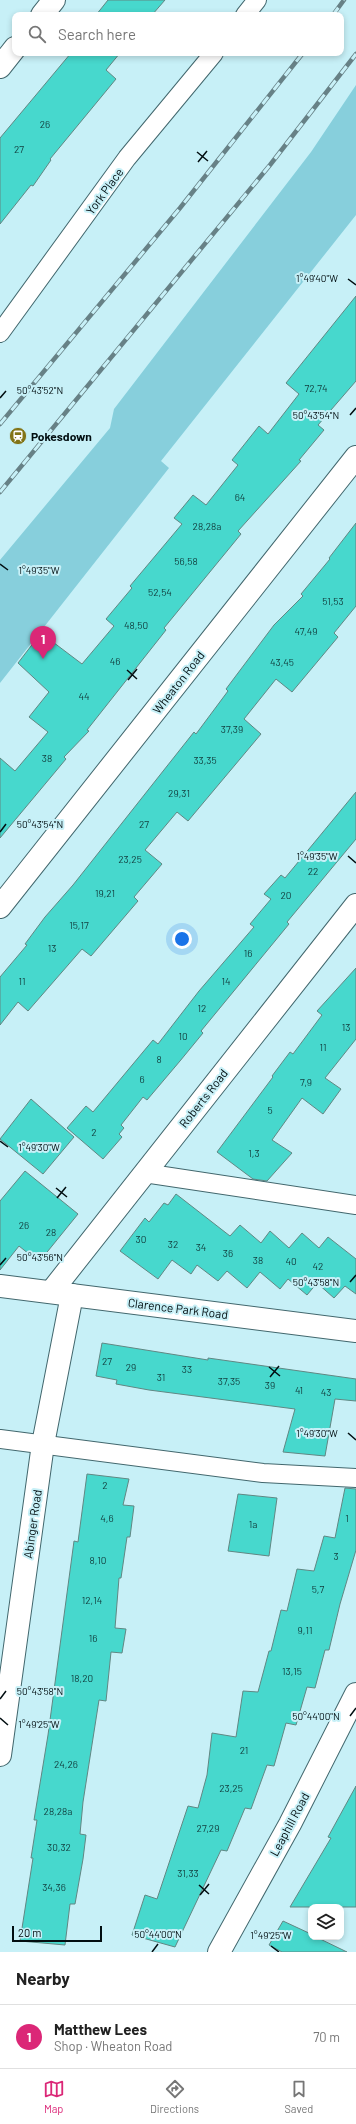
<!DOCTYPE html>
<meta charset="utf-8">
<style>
body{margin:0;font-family:Barlow,sans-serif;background:#f2f2f2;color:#222}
.controls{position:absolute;right:12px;bottom:12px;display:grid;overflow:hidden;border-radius:8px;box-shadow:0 2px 6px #0003}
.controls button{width:36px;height:36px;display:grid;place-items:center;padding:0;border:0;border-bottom:1px solid #e0e0e0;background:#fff;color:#222;font:20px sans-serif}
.scale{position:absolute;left:12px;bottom:10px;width:90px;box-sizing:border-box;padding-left:4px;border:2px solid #020e11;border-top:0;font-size:11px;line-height:14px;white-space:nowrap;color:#020e11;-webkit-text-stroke:3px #c7f0f7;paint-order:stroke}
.you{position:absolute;left:182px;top:939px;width:14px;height:14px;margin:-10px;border:3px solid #fff;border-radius:50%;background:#1a73e8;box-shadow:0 0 0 6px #1a73e833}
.badge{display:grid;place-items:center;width:26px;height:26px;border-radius:50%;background:#db2777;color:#fff;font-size:13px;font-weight:700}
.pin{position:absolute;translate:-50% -33px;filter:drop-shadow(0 1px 2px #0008)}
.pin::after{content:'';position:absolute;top:21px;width:14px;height:12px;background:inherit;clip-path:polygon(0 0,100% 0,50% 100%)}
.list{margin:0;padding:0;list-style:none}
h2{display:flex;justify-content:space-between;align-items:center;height:52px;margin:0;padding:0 16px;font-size:17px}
h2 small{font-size:13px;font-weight:400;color:#767676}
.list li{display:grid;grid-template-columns:26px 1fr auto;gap:12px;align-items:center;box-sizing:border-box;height:64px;padding:0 16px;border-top:1px solid #e0e0e0}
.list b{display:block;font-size:15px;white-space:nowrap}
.list p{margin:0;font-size:13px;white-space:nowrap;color:#767676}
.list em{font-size:13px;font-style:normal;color:#767676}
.icon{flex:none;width:22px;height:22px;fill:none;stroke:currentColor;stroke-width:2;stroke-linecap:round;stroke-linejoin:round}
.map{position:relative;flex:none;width:356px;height:1952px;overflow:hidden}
.search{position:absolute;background:#fff;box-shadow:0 2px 6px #0003;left:12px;right:12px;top:12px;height:44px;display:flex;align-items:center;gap:10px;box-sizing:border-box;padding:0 14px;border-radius:8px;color:#767676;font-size:15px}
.sheet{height:116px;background:#fff}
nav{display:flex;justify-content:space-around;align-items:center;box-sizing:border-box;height:56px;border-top:1px solid #e0e0e0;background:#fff;font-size:11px;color:#767676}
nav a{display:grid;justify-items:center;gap:2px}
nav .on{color:#db2777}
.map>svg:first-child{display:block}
.green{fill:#87cfdc}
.building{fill:#47d8cd;stroke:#618783}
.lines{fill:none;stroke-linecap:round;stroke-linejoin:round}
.lane-casing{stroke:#42676d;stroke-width:20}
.street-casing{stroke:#42676d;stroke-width:24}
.lane{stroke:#fff;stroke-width:18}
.street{stroke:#fff;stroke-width:22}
.rail-casing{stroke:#678186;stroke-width:4.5}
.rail{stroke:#c7f0f7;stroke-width:3;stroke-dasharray:9;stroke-linecap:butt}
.ticks{fill:none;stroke:#020e11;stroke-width:1.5}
.labels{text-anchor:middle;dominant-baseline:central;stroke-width:4;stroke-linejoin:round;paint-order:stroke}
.number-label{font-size:10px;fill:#134040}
.street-label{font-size:12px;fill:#020e11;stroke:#c7f0f7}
.poi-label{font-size:12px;font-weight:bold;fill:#020e11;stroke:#c7f0f7;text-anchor:start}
.ticks-label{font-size:10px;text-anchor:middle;fill:#020e11;stroke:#c7f0f7;stroke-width:4;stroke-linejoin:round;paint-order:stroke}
</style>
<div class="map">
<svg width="356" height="1952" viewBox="0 0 356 1952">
<rect width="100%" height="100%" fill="#c7f0f7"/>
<polygon class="green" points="356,85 356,215 161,461 169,468 0,683 0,560 110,428 114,409 311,152"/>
<g class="building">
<polygon points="108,0 165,0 152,15 96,15"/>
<polygon points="71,53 120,53 106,70 116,79 50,159 51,160 33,186 31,185 0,224 0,138"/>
<polygon points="356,296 356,381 318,425 324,430 299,460 301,461 238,531 241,534 164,628 166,630 87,730 89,731 64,757 66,759 0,838 0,758 15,771 48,732 29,717 49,692 18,663 41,633 82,664 114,626 106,619 132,588 130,586 182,524 174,518 193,495 206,505 238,465 232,460 259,426 268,434 299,394 286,383"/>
<polygon points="356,523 356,606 334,633 338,637 292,692 276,679 244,719 261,734 188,821 177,812 145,850 162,864 134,897 138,901 91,956 82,949 28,1011 18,1002 0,1025 0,977 27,945 25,944 45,917 73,885 175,756 194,732 196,734 228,691 226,689 274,625 303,596 301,594 330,559 329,558"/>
<polygon points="356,792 356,839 287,922 289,924 201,1031 203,1033 180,1061 147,1100 143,1097 121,1125 124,1128 119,1134 122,1137 103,1159 67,1128 86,1106 93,1112 153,1040 158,1044 199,991 254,927 250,924 271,899 264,894 281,875 285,878"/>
<polygon points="356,968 356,1039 325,1078 341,1089 323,1114 302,1098 272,1140 292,1153 267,1181 253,1179 217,1152 273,1077 272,1076 290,1052 293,1054 322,1015 317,1011"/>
<polygon points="31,1099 74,1137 43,1174 0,1139"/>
<polygon points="25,1171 78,1214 39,1262 19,1246 0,1270 0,1201"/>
<polygon points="176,1194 230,1236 240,1225 261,1243 270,1231 289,1248 302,1233 319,1248 328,1237 356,1259 356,1294 345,1286 334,1298 317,1283 307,1295 288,1279 280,1289 260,1272 247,1288 227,1271 218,1281 197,1265 191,1274 172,1260 158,1279 120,1251 145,1218 149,1222 164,1203 168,1205"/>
<polygon points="102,1343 208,1360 208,1358 356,1379 356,1401 335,1399 325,1456 283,1452 295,1409 149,1390 116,1384 117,1380 96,1376"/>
<polygon points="87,1474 129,1479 123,1505 134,1506 130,1537 127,1537 121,1578 119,1578 115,1628 126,1629 122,1653 111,1652 106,1701 99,1700 83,1802 80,1834 86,1835 83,1859 75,1904 70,1904 65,1945 20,1941 33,1858 31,1858 37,1820 34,1820 48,1735 74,1541 78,1542"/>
<polygon points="345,1488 356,1489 356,1550 340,1604 329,1650 325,1650 315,1688 307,1687 296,1725 286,1723 274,1766 267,1765 251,1809 245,1808 227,1851 221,1850 175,1947 132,1935 145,1895 157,1899 188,1806 198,1808 207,1775 212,1733 236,1737 243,1691 258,1692 269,1651 271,1651 281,1610 287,1611 297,1569 314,1571 324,1536 335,1538"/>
<polygon points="238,1494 277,1498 269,1556 228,1551"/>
<polygon points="356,1786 356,1907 290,1907 331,1838 328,1837"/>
<polygon points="283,1921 311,1934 311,1937 316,1937 347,1952 282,1952 269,1945"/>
</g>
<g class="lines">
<defs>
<g id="lane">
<polyline points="245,15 257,0"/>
<polyline points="0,333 127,158 214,53"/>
<polyline points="144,1173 356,1205"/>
<polyline points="0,1439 263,1473 356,1478"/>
</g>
<g id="street">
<polyline points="42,15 54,0"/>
<polyline points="0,67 15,48"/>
<polyline points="0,907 356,457"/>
<polyline points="0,1286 356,1331"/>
<polyline points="51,1292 356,905"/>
<polyline points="0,1755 43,1444 72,1295"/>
<polyline points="219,1952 290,1824 356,1694"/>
</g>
</defs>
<use href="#lane" class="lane-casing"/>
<use href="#street" class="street-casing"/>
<use href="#lane" class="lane"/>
<use href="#street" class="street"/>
<defs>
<g id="rail">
<polyline points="333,15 344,0"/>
<polyline points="0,424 180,208 303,53"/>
<polyline points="0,492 270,165 356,54"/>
</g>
</defs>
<use href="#rail" class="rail-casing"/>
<use href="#rail" class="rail"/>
</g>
<path class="ticks" d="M197,152l11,9M198,162l9,-11M348,279l8,6M0,398l6,-7M350,415l6,-7M0,564l8,6M127,670l10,9M128,680l9,-11M0,832l6,-8M348,856l8,7M0,1141l8,6M56,1188l11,9M57,1198l9,-11M0,1265l6,-7M350,1282l6,-7M269,1367l11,9M270,1377l9,-11M348,1433l8,7M0,1699l6,-8M350,1716l6,-8M0,1718l8,7M199,1885l10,9M200,1895l9,-11M271,1946l8,6M152,1952l6,-8"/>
<defs>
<symbol id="station-disc" viewBox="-11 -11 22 22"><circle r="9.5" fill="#827417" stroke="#c7f0f7"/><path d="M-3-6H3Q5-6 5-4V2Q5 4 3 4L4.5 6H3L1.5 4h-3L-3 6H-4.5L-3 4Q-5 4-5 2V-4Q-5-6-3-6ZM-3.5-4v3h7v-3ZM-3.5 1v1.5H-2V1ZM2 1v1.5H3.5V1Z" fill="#fff"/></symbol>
</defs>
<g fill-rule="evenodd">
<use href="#station-disc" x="8" y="426" width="20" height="20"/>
</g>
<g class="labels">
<g class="number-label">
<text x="45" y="124">26</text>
<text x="19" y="149">27</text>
<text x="316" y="388">72,74</text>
<text x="240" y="497">64</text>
<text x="207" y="526">28,28a</text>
<text x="186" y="561">56,58</text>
<text x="160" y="592">52,54</text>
<text x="333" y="601">51,53</text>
<text x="136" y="625">48,50</text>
<text x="306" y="631">47,49</text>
<text x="115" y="661">46</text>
<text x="282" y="662">43,45</text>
<text x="84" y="696">44</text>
<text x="232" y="729">37,39</text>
<text x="47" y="758">38</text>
<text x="205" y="760">33,35</text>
<text x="179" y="793">29,31</text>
<text x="144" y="824">27</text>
<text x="130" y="859">23,25</text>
<text x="313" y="871">22</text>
<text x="105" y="893">19,21</text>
<text x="286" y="895">20</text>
<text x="79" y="925">15,17</text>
<text x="52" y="948">13</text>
<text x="248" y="953">16</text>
<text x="22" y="981">11</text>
<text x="226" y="981">14</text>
<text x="202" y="1008">12</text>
<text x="346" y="1027">13</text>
<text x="183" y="1036">10</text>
<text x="323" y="1047">11</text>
<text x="159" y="1059">8</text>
<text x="142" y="1079">6</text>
<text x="306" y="1082">7,9</text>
<text x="270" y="1110">5</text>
<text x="94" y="1132">2</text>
<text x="254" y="1153">1,3</text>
<text x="24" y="1225">26</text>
<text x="51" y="1232">28</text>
<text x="141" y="1239">30</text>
<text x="173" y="1244">32</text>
<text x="201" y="1247">34</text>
<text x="228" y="1253">36</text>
<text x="258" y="1260">38</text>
<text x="291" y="1261">40</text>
<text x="318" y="1266">42</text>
<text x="107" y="1361">27</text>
<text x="131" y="1367">29</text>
<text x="187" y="1369">33</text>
<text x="161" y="1377">31</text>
<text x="229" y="1381">37,35</text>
<text x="270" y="1385">39</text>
<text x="299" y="1390">41</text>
<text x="326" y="1392">43</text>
<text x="105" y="1485">2</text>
<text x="107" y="1518">4,6</text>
<text x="347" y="1518">1</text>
<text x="253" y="1524">1a</text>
<text x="336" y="1556">3</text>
<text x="98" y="1560">8,10</text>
<text x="318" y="1589">5,7</text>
<text x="92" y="1600">12,14</text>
<text x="305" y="1630">9,11</text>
<text x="93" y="1638">16</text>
<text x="292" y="1671">13,15</text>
<text x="82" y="1678">18,20</text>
<text x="244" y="1750">21</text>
<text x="66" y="1764">24,26</text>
<text x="231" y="1788">23,25</text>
<text x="58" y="1811">28,28a</text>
<text x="208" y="1828">27,29</text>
<text x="59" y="1847">30,32</text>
<text x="188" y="1873">31,33</text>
<text x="54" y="1887">34,36</text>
</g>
<g class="street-label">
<text transform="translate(104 191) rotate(-54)">York Place</text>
<text transform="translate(178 682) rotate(-52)">Wheaton Road</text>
<text transform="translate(203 1098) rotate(-52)">Roberts Road</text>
<text transform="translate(178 1308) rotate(7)">Clarence Park Road</text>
<text transform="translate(32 1524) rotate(-82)">Abinger Road</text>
<text transform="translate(289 1824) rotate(-62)">Leaphill Road</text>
</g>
<g class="poi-label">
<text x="31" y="436">Pokesdown</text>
</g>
</g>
<g class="ticks-label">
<text x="317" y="282">1°49'40"W</text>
<text x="40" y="394">50°43'52"N</text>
<text x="316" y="419">50°43'54"N</text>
<text x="39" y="574">1°49'35"W</text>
<text x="40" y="828">50°43'54"N</text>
<text x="317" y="860">1°49'35"W</text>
<text x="39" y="1151">1°49'30"W</text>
<text x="40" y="1261">50°43'56"N</text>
<text x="316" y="1286">50°43'58"N</text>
<text x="317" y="1437">1°49'30"W</text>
<text x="40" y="1695">50°43'58"N</text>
<text x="316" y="1720">50°44'00"N</text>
<text x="39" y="1728">1°49'25"W</text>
<text x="158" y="1938">50°44'00"N</text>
<text x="271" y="1939">1°49'25"W</text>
</g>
</svg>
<div class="controls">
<button><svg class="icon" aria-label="layers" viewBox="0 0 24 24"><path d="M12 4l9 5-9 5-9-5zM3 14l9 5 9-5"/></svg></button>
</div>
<div class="scale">20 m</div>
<div class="you"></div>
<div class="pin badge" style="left:43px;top:659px">1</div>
<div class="search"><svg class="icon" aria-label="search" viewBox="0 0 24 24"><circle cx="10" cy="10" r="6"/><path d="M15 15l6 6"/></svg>Search here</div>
</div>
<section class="sheet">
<h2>Nearby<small></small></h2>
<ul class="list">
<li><span class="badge">1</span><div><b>Matthew Lees</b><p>Shop · Wheaton Road</p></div><em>70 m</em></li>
</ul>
</section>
<nav>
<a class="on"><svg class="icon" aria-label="map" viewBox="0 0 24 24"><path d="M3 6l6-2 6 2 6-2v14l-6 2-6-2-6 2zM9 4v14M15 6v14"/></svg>Map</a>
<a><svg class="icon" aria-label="directions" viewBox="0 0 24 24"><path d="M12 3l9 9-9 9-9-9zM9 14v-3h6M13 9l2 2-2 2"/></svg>Directions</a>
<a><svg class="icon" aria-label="saved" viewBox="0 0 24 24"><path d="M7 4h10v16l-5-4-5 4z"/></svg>Saved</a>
</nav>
